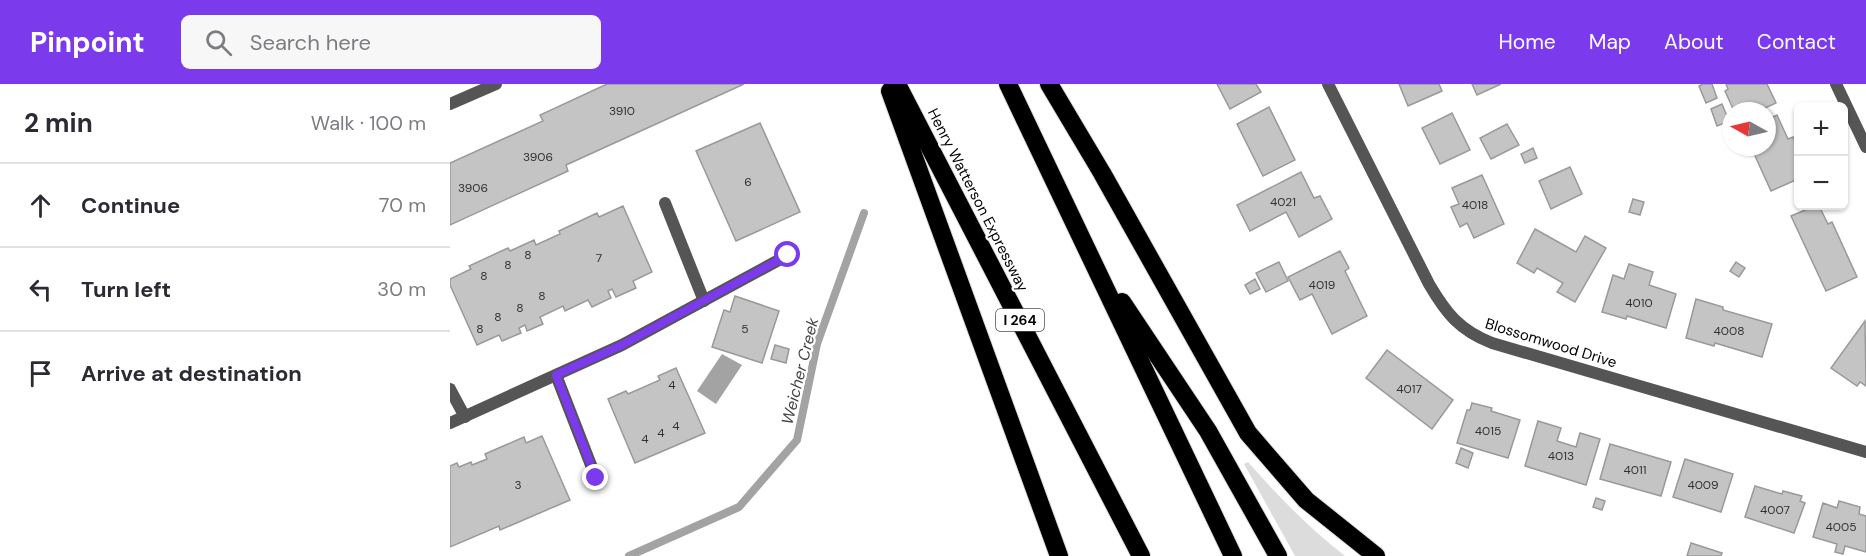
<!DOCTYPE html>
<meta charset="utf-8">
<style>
body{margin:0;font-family:"DM Sans",sans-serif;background:#f7f7f7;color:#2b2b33}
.controls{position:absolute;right:18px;top:18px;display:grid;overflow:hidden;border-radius:9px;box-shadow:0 2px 4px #0004}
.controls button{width:54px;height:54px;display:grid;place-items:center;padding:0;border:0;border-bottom:2px solid #e1e1e2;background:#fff;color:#2b2b33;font:30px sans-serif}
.compass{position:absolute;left:1272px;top:18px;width:54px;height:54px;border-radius:50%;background:#fff;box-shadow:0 2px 4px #0004;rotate:278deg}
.stop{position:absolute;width:18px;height:18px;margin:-14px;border:4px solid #7c3aed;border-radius:50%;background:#fff}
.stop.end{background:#7c3aed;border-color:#fff;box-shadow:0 2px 6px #0008}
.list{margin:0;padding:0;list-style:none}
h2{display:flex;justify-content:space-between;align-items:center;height:78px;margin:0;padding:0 24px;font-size:26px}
h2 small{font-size:20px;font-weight:400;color:#7c7c81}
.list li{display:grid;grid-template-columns:39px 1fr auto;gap:18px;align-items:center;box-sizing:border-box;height:84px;padding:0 24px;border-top:2px solid #e1e1e2}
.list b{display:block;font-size:22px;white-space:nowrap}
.list em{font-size:20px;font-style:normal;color:#7c7c81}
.icon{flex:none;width:33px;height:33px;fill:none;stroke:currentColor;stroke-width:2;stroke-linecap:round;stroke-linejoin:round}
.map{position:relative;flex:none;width:1416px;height:472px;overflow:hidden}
header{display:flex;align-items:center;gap:36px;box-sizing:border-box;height:84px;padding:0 30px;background:#7c3aed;color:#fff}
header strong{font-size:28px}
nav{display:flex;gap:33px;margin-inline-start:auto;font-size:21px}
.search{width:420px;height:54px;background:#f7f7f7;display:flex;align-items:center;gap:15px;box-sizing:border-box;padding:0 21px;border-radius:9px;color:#7c7c81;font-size:22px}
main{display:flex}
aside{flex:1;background:#fff}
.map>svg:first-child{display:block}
.green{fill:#dcdcdc}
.water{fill:#a3a3a3}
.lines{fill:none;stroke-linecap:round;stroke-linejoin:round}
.stream{stroke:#a3a3a3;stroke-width:8}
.building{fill:#c4c4c4;stroke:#999;stroke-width:1.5}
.motorway-casing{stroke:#dbdbdb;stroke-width:20}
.service{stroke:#555;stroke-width:12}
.minor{stroke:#555;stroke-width:12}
.motorway{stroke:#000;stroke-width:18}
.route{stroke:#7c3aed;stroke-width:8}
.labels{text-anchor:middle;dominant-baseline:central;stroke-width:4.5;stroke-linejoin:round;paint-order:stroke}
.number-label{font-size:12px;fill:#313131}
.shield{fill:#fff;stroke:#4c4c4c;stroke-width:1.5}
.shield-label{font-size:14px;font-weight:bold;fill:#000}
.street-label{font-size:15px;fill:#000;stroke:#fff}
.water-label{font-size:16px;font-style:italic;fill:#444;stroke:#fff}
</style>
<header>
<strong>Pinpoint</strong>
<div class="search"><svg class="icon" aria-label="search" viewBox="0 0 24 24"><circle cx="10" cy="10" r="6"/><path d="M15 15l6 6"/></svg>Search here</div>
<nav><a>Home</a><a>Map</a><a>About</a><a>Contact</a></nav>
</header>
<main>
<aside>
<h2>2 min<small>Walk · 100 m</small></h2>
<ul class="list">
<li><svg class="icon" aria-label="ahead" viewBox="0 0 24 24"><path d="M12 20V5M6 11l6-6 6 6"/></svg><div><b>Continue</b></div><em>70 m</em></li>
<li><svg class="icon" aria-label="left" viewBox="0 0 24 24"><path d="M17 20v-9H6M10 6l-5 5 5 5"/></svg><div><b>Turn left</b></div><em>30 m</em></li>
<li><svg class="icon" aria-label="arrive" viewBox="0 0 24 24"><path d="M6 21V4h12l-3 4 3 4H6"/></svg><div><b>Arrive at destination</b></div></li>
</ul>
</aside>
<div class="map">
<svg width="1416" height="472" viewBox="0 0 1416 472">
<rect width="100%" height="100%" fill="#fff"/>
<path class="green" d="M798,378c30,34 61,66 97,94h-50l-51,-92z"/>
<polygon class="water" points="272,270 292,281 266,320 247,307"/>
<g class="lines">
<polyline class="stream" points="179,472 289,423 347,356 367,260 414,129"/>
</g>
<g class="building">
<polygon points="157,0 294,0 116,81 118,87 0,141 0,79 93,37 90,31"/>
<polygon points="767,0 806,0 811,8 780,25"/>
<polygon points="949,0 989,0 992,7 958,22"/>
<polygon points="1022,0 1051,0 1027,11"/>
<polygon points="1253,0 1262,0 1267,14 1256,19 1249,2"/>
<polygon points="1276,0 1317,0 1326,19 1309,27 1284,27 1275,7 1278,5"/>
<polygon points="1272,20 1279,37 1267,42 1261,25"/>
<polygon points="819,23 845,76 813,92 787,40"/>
<polygon points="1002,29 1020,66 990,80 972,44"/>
<polygon points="1327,31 1338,55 1343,53 1348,64 1348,95 1321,107 1301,63 1317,63 1317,36"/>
<polygon points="310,39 350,128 286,157 246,67"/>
<polygon points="1057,40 1069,61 1041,75 1030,54"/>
<polygon points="1083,64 1087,74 1075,79 1071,70"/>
<polygon points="1120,83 1132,110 1101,125 1089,97"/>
<polygon points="851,88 864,114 870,112 882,135 849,153 836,128 800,147 787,121"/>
<polygon points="1032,91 1054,140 1024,154 1017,139 1010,143 1001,123 1009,120 1002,104"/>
<polygon points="1183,115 1194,118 1190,131 1179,128"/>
<polygon points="173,122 202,188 183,197 186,204 166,213 162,205 158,207 161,214 142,223 138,216 115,227 113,222 90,233 93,240 77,247 75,241 69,244 71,249 52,257 49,251 27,261 0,201 0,195 21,185 19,182 58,164 60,167 84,156 86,161 110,150 109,147 147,129 149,133"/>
<polygon points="1365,122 1369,122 1378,140 1382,138 1407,193 1376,207 1341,132"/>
<polygon points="1085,145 1126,168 1135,152 1156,164 1125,218 1107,208 1113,199 1087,184 1084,189 1067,179"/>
<polygon points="890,167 899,184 895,187 917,232 882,250 862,210 850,216 838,193"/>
<polygon points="829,178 838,197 816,208 806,189"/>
<polygon points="1286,178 1295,184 1289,193 1280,187"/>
<polygon points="1179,180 1203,188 1199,201 1226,210 1216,244 1177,232 1176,235 1152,228 1163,191 1174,195"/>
<polygon points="805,195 810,205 800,210 795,201"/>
<polygon points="285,212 329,227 312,279 262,263 274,226 280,228"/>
<polygon points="1246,215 1273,223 1273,226 1322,240 1312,273 1265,259 1264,262 1236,254"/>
<polygon points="1415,237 1416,302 1410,298 1407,302 1381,284"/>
<polygon points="325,261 339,265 336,279 321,275"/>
<polygon points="937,266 1003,316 982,345 916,294"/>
<polygon points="226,284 255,349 185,379 158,315 176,307 178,310 210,296 208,292"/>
<polygon points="1022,319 1042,324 1041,327 1070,336 1058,374 1007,359 1017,326 1020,326"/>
<polygon points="1088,337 1111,344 1107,357 1126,363 1130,349 1150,355 1136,401 1075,382"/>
<polygon points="92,352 120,416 50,446 49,442 0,463 0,382 7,379 9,383 21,378 22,381 37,375 35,370 74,353 76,359"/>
<polygon points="1160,360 1221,378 1211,412 1150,395"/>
<polygon points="1011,364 1023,369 1018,384 1006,379"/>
<polygon points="1235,375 1283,390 1271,428 1223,413"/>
<polygon points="1305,402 1332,410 1333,407 1352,412 1350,417 1355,419 1344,449 1295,433"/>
<polygon points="1146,414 1155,417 1152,426 1143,423"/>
<polygon points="1389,417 1410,423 1409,430 1416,432 1416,468 1395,462 1393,470 1385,468 1387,460 1363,453 1373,419 1387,424"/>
<polygon points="1241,459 1272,469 1271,472 1237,472"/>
</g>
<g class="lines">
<defs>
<g id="motorway">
<polyline points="447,0 691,472"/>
<polyline points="558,0 783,472"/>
<polyline points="599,0 652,89 798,349 856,416 926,472"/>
<polyline points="440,7 609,472"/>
<polyline points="672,218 758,347 828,472"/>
</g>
</defs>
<use href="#motorway" class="motorway-casing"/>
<g class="service">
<polyline points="215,119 254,217"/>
<polyline points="106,291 146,394"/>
<polyline points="0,305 15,333"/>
<polyline points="0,339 172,261 338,171"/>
</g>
<g class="minor">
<path d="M878,0l101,200c17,29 30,46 63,59l374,109"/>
<polyline points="1386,0 1416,63"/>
<polyline points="0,20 46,0"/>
</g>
<use href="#motorway" class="motorway"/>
</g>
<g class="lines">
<polyline class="route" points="146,394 106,291 172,261 338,171"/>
</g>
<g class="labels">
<g class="number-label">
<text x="172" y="27">3910</text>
<text x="88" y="73">3906</text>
<text x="298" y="98">6</text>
<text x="23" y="104">3906</text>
<text x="833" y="118">4021</text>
<text x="1025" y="121">4018</text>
<text x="78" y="171">8</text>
<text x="149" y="174">7</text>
<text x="58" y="181">8</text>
<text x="34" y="192">8</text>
<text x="872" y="201">4019</text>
<text x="92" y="212">8</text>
<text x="1189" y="219">4010</text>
<text x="70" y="224">8</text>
<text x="48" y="233">8</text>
<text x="30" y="245">8</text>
<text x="295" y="245">5</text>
<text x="1279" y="247">4008</text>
<text x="222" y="301">4</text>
<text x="959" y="305">4017</text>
<text x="226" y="342">4</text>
<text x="1038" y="347">4015</text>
<text x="211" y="349">4</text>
<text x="195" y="355">4</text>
<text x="1111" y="372">4013</text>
<text x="1185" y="386">4011</text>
<text x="68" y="401">3</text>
<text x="1253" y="401">4009</text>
<text x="1325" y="426">4007</text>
<text x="1391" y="443">4005</text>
</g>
<rect class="shield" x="546" y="225" width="48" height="22" rx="4.5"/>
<g class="shield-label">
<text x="570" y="236">I 264</text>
</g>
<g class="street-label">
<text transform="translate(528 116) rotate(63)">Henry Watterson Expressway</text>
<text transform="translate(1101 259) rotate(17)">Blossomwood Drive</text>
</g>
<g class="water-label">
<text transform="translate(350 287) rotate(-76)">Weicher Creek</text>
</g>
</g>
</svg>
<div class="controls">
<button>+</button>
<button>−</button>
</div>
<svg class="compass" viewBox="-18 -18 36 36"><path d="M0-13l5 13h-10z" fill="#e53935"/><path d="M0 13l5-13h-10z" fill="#7c7c81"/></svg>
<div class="stop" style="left:338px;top:171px"></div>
<div class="stop end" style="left:146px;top:394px"></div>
</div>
</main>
